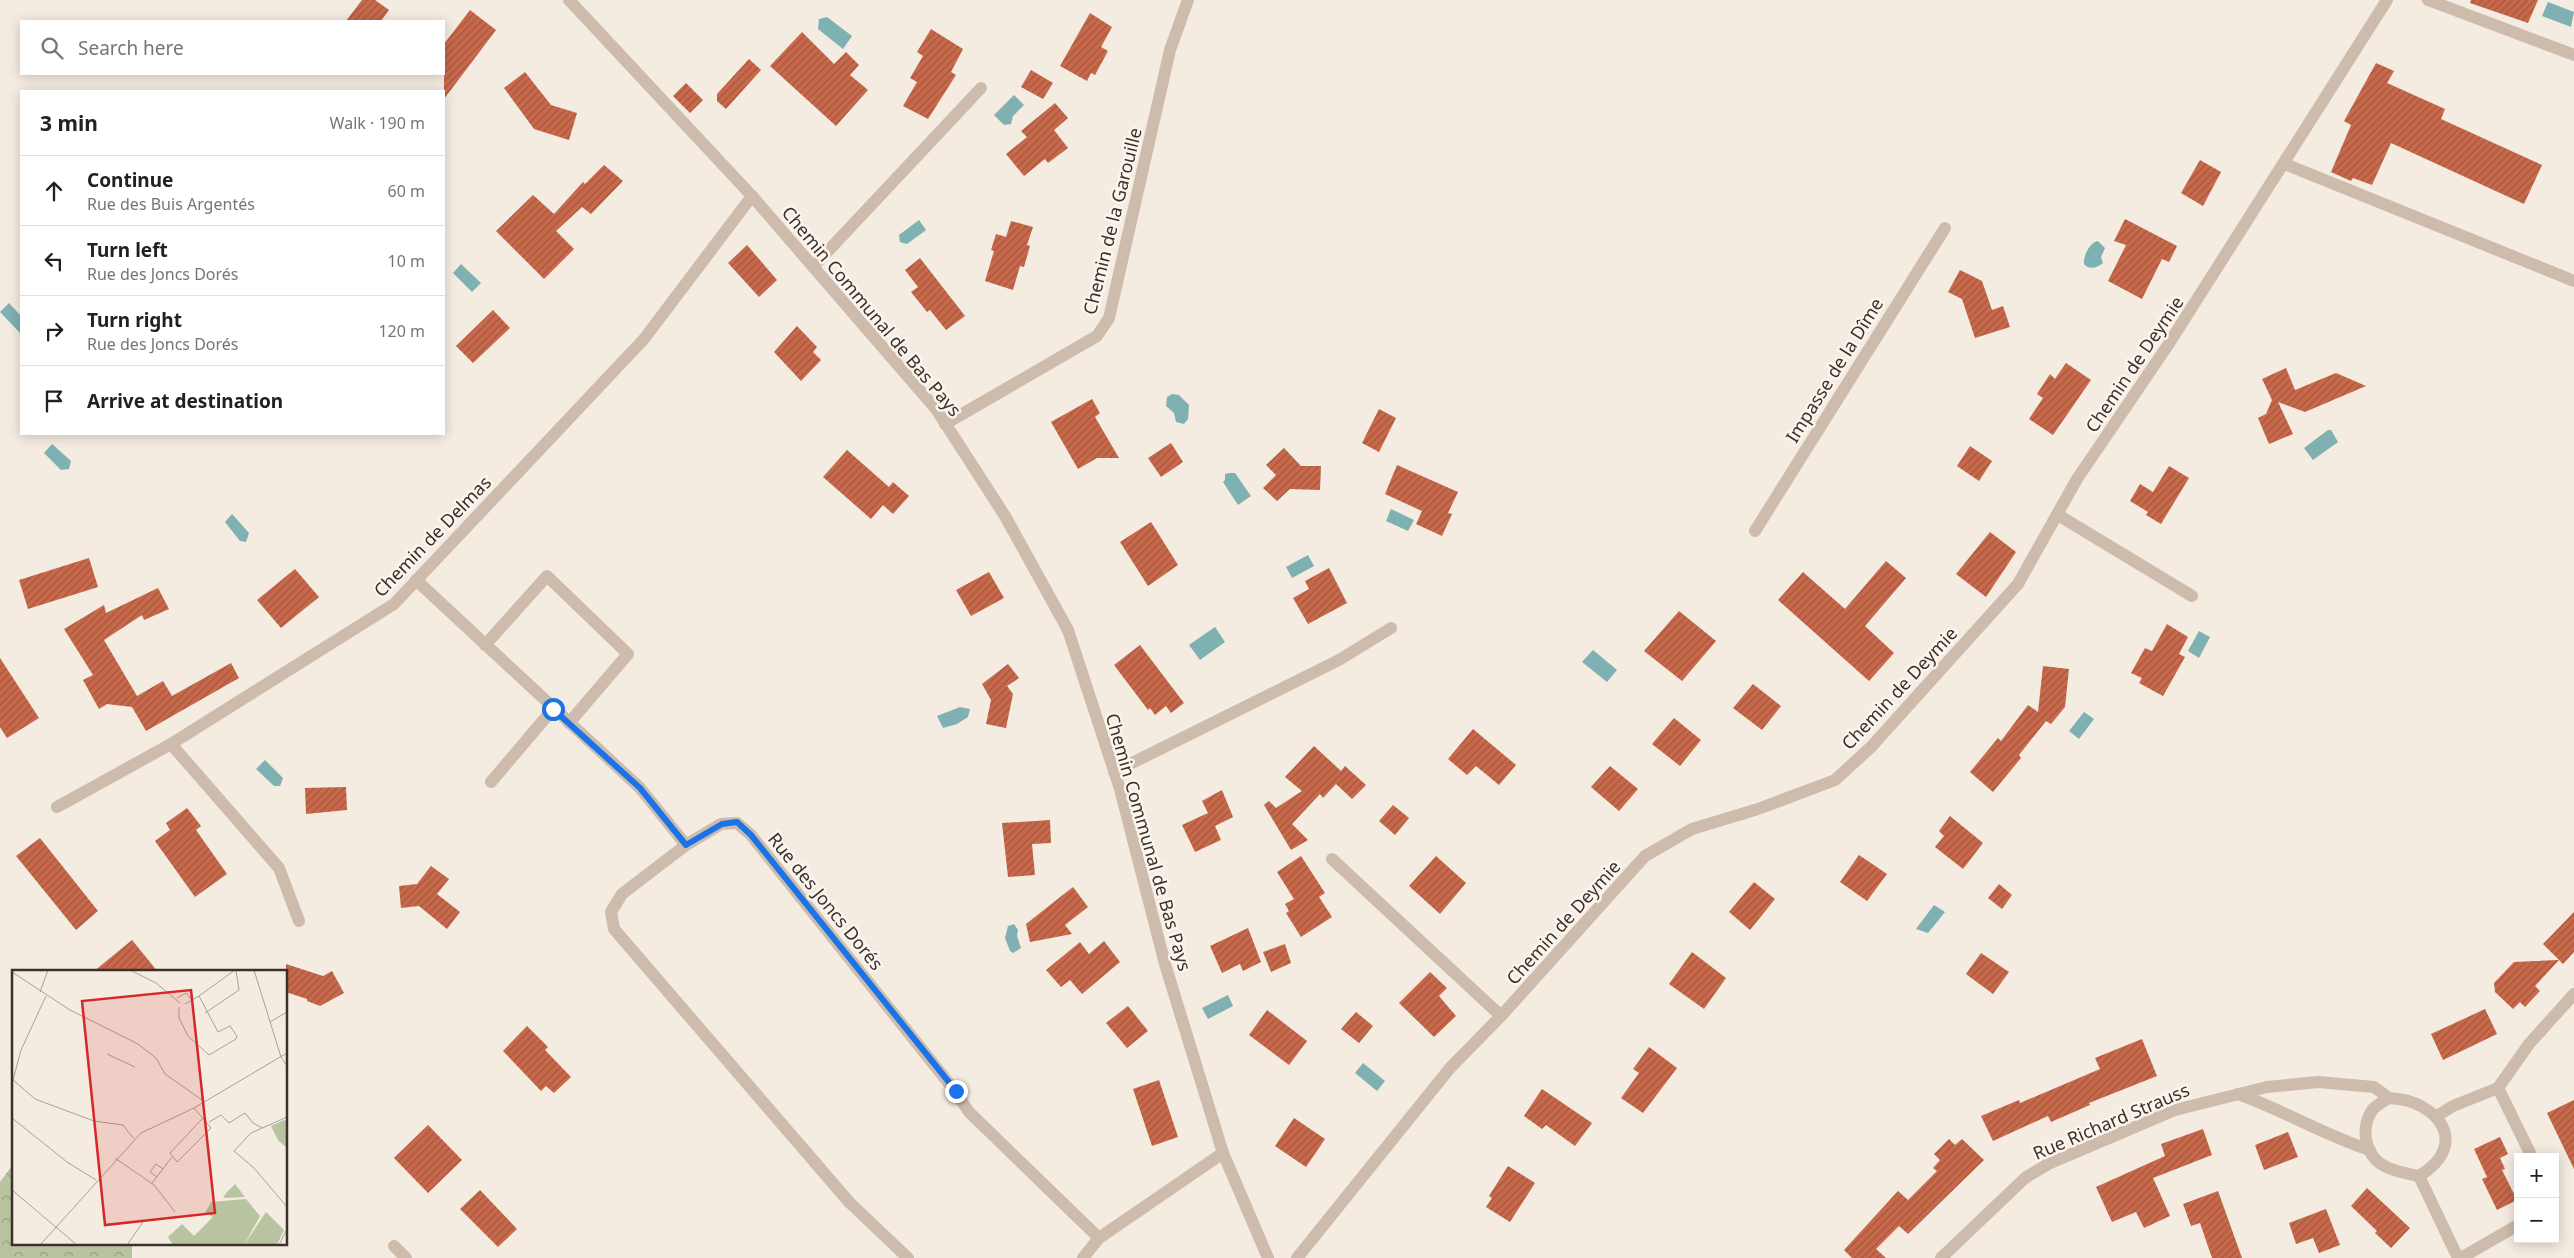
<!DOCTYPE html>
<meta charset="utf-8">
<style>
body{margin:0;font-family:"Noto Sans",sans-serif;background:#f2f2f2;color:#202124}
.controls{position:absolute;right:15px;bottom:15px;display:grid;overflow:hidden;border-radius:0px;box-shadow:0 2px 12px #0003}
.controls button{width:45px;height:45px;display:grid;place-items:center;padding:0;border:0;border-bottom:1px solid #e0e0e0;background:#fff;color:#202124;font:25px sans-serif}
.stop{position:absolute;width:15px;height:15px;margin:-11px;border:4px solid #1a73e8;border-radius:50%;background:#fff}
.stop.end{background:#1a73e8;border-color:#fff;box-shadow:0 1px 5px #0008}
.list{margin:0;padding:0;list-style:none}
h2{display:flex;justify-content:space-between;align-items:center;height:65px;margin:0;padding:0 20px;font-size:21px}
h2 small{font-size:16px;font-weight:400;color:#757577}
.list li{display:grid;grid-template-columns:32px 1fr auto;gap:15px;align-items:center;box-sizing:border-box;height:70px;padding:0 20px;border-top:1px solid #e0e0e0}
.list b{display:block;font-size:19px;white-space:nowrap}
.list p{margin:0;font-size:16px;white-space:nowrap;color:#757577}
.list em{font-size:16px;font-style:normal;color:#757577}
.icon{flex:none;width:28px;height:28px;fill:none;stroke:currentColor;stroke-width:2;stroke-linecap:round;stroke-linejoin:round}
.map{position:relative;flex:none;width:2574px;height:1258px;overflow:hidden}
.search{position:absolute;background:#fff;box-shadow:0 2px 12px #0003;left:20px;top:20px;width:425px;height:55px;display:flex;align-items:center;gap:12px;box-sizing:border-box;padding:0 18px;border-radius:0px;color:#757577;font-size:19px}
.panel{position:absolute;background:#fff;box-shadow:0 2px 12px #0003;left:20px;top:90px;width:425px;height:345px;border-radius:0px}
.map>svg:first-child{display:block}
.forest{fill:url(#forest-crowns)}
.water{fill:#7fb0b2}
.building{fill:url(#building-hatch)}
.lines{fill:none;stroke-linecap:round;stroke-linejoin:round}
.minor{stroke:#cdbbac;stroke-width:12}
.route{stroke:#1a73e8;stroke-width:6}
.labels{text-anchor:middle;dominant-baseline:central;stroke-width:5;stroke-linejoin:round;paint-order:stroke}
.street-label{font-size:18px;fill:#3b302b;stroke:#fbf5ee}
.inset-road{fill:none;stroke:#aaa098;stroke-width:1}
.view{fill:#d62828;fill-opacity:0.15;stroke:#d62828;stroke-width:2.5}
.inset-edge{fill:none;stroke:#3b302b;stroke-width:2.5}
</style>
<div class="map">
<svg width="2574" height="1258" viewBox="0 0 2574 1258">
<defs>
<pattern id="forest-crowns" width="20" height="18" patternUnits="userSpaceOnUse" patternTransform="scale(1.25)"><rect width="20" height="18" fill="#b8c4a0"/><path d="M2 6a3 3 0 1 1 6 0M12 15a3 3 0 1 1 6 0" fill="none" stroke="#97a083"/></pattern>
<pattern id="building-hatch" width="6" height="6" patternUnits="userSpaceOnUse" patternTransform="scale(1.25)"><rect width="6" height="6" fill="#c8694b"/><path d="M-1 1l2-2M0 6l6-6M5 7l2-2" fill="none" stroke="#a4573f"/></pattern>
</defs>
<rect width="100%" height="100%" fill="#f4ebe1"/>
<polygon class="forest" points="14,1163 14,1244 132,1244 132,1258 0,1258 0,1182"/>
<g class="water">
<polygon points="2548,2 2574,12 2571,27 2542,16"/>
<polygon points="827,17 852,36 843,49 818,29 819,19"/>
<polygon points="1014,95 1024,105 1013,116 1011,124 1004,125 994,115"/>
<polygon points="919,220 926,230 907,244 900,242 899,235"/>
<path d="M2098,241l7,7 -4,9 2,6c-5,4 -13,8 -19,1 -1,-8 6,-22 14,-23z"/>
<polygon points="461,264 481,283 472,292 453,273"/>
<polygon points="9,303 21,316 21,334 0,312"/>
<polygon points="1172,394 1179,395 1189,405 1188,419 1184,424 1176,422 1174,413 1166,406 1167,397"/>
<polygon points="2328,430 2331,430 2338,442 2313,460 2304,448"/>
<polygon points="52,444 71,461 69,469 61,470 44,453"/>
<polygon points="1229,473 1235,473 1251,496 1238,505 1223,482 1225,480 1225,474"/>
<polygon points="1391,509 1414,520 1408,531 1386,521"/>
<polygon points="232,514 249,533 246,542 240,541 225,522"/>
<polygon points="1308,555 1314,566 1292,578 1286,567"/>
<polygon points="1215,627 1225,642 1200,660 1189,645"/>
<polygon points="2199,631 2210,637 2199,658 2188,651"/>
<polygon points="1593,650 1617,670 1607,682 1582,662"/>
<polygon points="960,707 970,709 968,717 957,724 943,728 937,716"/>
<polygon points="2084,712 2094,719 2079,739 2069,731"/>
<polygon points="265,760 283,778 280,786 274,786 256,769"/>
<polygon points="1934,905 1945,912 1928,933 1916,929"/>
<polygon points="1014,924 1018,930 1017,936 1021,948 1013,953 1010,951 1005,938 1008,926"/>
<polygon points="1228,995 1233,1006 1208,1019 1202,1008"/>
<polygon points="1363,1063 1385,1081 1377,1091 1355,1073"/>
</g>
<g class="building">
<polygon points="362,0 375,0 389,10 381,21 346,21"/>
<polygon points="2471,0 2538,0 2528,23 2470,3"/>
<polygon points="470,10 496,30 444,99 444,44"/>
<polygon points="1090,13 1112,27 1101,47 1108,51 1095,75 1091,73 1087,81 1060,66"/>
<polygon points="931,29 963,49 951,72 956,75 928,119 903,106 917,82 910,78 923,56 917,52"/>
<polygon points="802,32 834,64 846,52 859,65 850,75 868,90 836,126 770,66"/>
<polygon points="749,59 761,70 726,109 717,101 717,94"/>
<polygon points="2376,63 2394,71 2387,83 2445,109 2441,119 2542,165 2524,204 2391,143 2372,185 2353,178 2351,181 2331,172 2351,125 2344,121"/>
<polygon points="1031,70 1053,83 1043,99 1021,87"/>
<polygon points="525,72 551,105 577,113 569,140 534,129 504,88"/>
<polygon points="686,83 703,100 690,113 673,96"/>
<polygon points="1055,103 1068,118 1054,130 1068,148 1048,163 1045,159 1024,176 1006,154 1027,137 1021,131"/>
<polygon points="2200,160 2221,172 2203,206 2181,193"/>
<polygon points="604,165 623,181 591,214 582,207 556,231 574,249 544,279 496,231 533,195 554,214 583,182 585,184"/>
<polygon points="2125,219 2177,246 2169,262 2162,259 2142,299 2108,281 2126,245 2114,241"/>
<polygon points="1011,221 1033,227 1027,245 1030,246 1024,267 1020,266 1013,290 985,281 994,251 991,250 996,234 1006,237"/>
<polygon points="747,245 777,280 759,297 728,263"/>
<polygon points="920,258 965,316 946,330 930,310 927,312 911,292 918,287 905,270"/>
<polygon points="1960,270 1982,281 1992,310 2003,306 2010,327 1975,338 1962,299 1948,292"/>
<polygon points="493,310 510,328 473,363 456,346"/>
<polygon points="797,326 817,347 813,352 821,360 801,381 774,352"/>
<polygon points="2066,363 2091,380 2053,435 2029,419 2043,398 2037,394 2050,374 2055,379"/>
<polygon points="2286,368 2295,390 2336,373 2366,386 2305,412 2278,402 2293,434 2269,444 2258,418 2266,414 2272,400 2262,379"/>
<polygon points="1092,399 1100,413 1095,417 1119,458 1097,458 1078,469 1051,422"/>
<polygon points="1379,409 1396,418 1379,452 1362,443"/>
<polygon points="1171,443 1183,462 1161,477 1148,458"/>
<polygon points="1970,446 1992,461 1979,481 1957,466"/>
<polygon points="1284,448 1301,466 1321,466 1320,490 1290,489 1277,501 1263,488 1276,475 1266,465"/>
<polygon points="847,450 889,487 893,482 909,496 893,514 883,505 871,519 823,477"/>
<polygon points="1397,465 1458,492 1448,513 1452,514 1442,536 1416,524 1422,511 1385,494"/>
<polygon points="2169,466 2189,478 2161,524 2146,515 2148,512 2130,501 2140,484 2153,492"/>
<polygon points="1151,522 1178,565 1148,586 1120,542"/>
<polygon points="1990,532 2016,552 1986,597 1956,574"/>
<polygon points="89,558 98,587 28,609 19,580"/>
<polygon points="1886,561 1906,578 1865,626 1894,653 1869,681 1778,600 1803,572 1845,609"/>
<polygon points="1329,568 1347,603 1308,624 1293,598 1309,589 1305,581"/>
<polygon points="295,569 319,597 281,628 257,600"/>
<polygon points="989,572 1004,598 971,616 956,590"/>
<polygon points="158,588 169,609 144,620 142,615 104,640 137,696 163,681 172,696 231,663 239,678 146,731 132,707 107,704 99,709 83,680 93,675 64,629 104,605 106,613"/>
<polygon points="1679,611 1716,641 1682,681 1644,651"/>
<polygon points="2167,624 2188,637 2179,654 2185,657 2163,696 2139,683 2142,678 2131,673 2145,648 2152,651"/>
<polygon points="1140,645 1184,703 1171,713 1166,706 1155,715 1150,708 1148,710 1114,665"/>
<polygon points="0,658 39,718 7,738 0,727"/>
<polygon points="1008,664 1019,678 1007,686 1013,694 1006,728 986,724 991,700 982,684"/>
<polygon points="2043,666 2069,669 2065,707 2051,724 2046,721 2019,755 2021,758 1993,792 1970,772 1998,738 2001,741 2028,705 2038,712"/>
<polygon points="1753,684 1781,706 1762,730 1733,708"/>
<polygon points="1674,718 1701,740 1680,766 1652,744"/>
<polygon points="1473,729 1516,765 1499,785 1476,766 1467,775 1448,759"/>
<polygon points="1314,746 1341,771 1345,766 1366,785 1352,799 1336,784 1323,798 1320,794 1292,824 1308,840 1291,850 1264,805 1269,801 1276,808 1302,791 1285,777"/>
<polygon points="1610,766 1638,789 1619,811 1591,787"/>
<polygon points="346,787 347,810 306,814 305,788"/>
<polygon points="1222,790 1233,817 1215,826 1221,840 1195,852 1182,825 1208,813 1202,801"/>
<polygon points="1393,805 1409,818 1395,835 1379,821"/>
<polygon points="187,808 201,826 196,830 227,874 195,897 155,841 170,830 166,823"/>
<polygon points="1950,816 1983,843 1963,869 1935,847 1944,836 1939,831"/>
<polygon points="1050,820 1051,843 1032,844 1035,875 1008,877 1002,823"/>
<polygon points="40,838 98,911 76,930 16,856"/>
<polygon points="1859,855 1887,874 1867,901 1840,882"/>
<polygon points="1301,856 1325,893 1319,897 1332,917 1301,937 1286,913 1289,911 1285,904 1294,899 1277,872"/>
<polygon points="1436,856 1466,883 1440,914 1409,886"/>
<polygon points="431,866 449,879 437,894 460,912 447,929 419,906 401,908 399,886 417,884"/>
<polygon points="1754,882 1775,899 1750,930 1729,912"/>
<polygon points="1999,884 2012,895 2002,909 1988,898"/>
<polygon points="1073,887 1088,907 1065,925 1072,934 1030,942 1026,924"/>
<polygon points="2574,912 2574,952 2563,964 2543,944"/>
<polygon points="1248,928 1261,962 1243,971 1240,964 1222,973 1210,946"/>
<polygon points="132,940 158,972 93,972"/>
<polygon points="1104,941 1120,962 1082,994 1070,980 1061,987 1046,970 1080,942 1089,954"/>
<polygon points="1285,944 1291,963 1271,972 1263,952"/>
<polygon points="1692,952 1726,978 1704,1009 1669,984"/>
<polygon points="1981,953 2009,972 1993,994 1966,974"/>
<polygon points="2559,960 2535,986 2540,991 2525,1007 2520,1002 2513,1009 2495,992 2494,983 2514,962"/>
<polygon points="286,964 323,976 332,971 344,993 320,1006 307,1001 307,999 286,992"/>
<polygon points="1430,972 1447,988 1439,996 1456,1016 1434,1037 1399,1003"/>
<polygon points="1128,1006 1148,1031 1127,1048 1106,1023"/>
<polygon points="2485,1009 2497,1034 2443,1060 2431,1034"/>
<polygon points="1267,1010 1307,1041 1289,1065 1249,1035"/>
<polygon points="1356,1012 1373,1026 1359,1043 1341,1029"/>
<polygon points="527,1026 548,1047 545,1050 571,1077 554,1093 546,1086 541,1091 503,1051"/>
<polygon points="2142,1039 2157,1076 2089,1103 2090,1105 2051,1122 2048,1116 1993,1141 1981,1116 2019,1100 2020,1103 2100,1069 2095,1058"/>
<polygon points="1649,1047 1677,1068 1643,1113 1621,1098 1639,1073 1633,1069"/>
<polygon points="1159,1080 1178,1137 1152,1146 1133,1089"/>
<polygon points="1542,1089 1592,1123 1575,1146 1546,1125 1542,1129 1524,1116"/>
<polygon points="2574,1100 2574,1169 2547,1113"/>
<polygon points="1294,1118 1325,1139 1306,1167 1275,1146"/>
<polygon points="428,1125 462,1160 428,1193 394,1158"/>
<polygon points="2203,1129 2212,1155 2153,1178 2170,1216 2144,1228 2136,1212 2112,1222 2096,1187 2165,1156 2161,1144"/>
<polygon points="2288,1132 2298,1157 2264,1170 2255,1145"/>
<polygon points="2500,1137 2508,1154 2500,1158 2505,1169 2502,1170 2517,1200 2497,1210 2482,1179 2487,1177 2474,1149"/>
<polygon points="1949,1139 1955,1145 1962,1139 1984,1160 1908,1234 1899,1226 1876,1249 1886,1258 1852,1258 1844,1250 1898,1191 1908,1200 1937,1171 1933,1168 1940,1160 1934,1154"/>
<polygon points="1508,1166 1535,1183 1510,1222 1486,1207 1492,1198 1489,1196"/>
<polygon points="2367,1188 2410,1228 2391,1248 2375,1233 2377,1231 2351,1206"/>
<polygon points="480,1190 517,1229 498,1247 460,1209"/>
<polygon points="2218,1191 2242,1258 2212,1258 2200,1223 2191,1226 2183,1204"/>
<polygon points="2326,1209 2340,1245 2319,1253 2313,1238 2296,1244 2289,1223"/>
</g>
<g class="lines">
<g class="minor">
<polyline points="569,0 752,196 936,409 1005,516 1068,630 1120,789 1165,964 1223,1153 1268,1258"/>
<polyline points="2428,0 2574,55"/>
<polyline points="2285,164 2574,281"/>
<polyline points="813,267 981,88"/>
<polyline points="945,424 1097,336 1109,318 1170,50 1188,0"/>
<polyline points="2058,515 2192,596"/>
<polyline points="1755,531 1945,228"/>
<polyline points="416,580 640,788 686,845"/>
<polyline points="485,645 547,576 628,654 569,723"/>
<polyline points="171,744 279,868 299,921"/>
<polyline points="1114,772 1339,660 1391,628"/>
<polyline points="491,782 553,709"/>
<polyline points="57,807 171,744 394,604 644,339 752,196"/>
<polyline points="1332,859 1501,1016"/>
<polyline points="2498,1088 2532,1157"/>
<path d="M2238,1094c45,16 86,41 132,56"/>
<path d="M2389,1098c50,2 82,47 30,78 -14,-3 -33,-6 -43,-16 -13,-14 -14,-36 -3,-51 4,-4 11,-8 16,-11z"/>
<polyline points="2437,1116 2453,1106 2498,1088 2529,1044 2574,994"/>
<polyline points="2419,1176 2458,1258"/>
<polyline points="394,1246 406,1258"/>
<polyline points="908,1258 849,1202 614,929 611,912 622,894 686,845 721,824 737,823 751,835 955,1091 969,1112 1099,1238"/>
<polyline points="1083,1258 1099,1238 1223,1153"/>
<polyline points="1297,1258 1450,1068 1501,1016 1645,856 1692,829 1758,809 1835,780 1871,747 2018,584 2077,479 2168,345 2387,0"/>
<polyline points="1941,1258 2025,1178 2048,1164 2175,1110 2267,1087 2318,1082 2374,1087 2389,1098"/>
<polyline points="2461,1258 2518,1225"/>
</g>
</g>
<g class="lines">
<polyline class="route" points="553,709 640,788 686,845 722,824 737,822 751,835 956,1091"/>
</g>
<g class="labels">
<g class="street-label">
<text transform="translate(1112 221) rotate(-76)">Chemin de la Garouille</text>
<text transform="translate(872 311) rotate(50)">Chemin Communal de Bas Pays</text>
<text transform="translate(2134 364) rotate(-56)">Chemin de Deymie</text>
<text transform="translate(1834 370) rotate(-58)">Impasse de la Dîme</text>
<text transform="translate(432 536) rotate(-46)">Chemin de Delmas</text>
<text transform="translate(1899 688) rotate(-47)">Chemin de Deymie</text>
<text transform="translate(1149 842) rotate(74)">Chemin Communal de Bas Pays</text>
<text transform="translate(826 901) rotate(51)">Rue des Joncs Dorés</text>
<text transform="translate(1563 922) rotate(-48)">Chemin de Deymie</text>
<text transform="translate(2111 1121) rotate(-23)">Rue Richard Strauss</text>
</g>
</g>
<g transform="translate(12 970)">
<rect width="275" height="275" fill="#f4ebe1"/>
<path d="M254,242l18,18 -7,15h-33z" fill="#b8c4a0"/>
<path d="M272,150l3,1v27l-9,-8 -7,-14zM223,214l10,13 -22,1 4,-6zM234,229l14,17 -16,29h-71l-5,-8 14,-13 12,12 19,-19 -8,-4 6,-11z" fill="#b8c4a0"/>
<path class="inset-road" d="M118,0l26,13 24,20M242,0l27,87 6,9M0,2l58,38 68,34 18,14 9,16 40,28M28,22l8,-22M165,28l9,-5 6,7M173,34l14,-8M167,37v11l9,18 21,19 27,-16 1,-3 -7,-10 -12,6 -19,-36 36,-26M193,43l34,-23 -3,-20M258,52l17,-10M95,84l28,13M0,109l23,20 59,22 29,4 11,14M0,114l9,-34 25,-54M182,138l17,20 -34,34 -7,-9 33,-35M275,147l-36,16 -17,18 20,17 33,39M0,148l55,44 29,18M197,152l12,-7 8,8 16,-10 8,10 9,5M103,188l39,27 21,27M145,207l-7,-5 6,-8 7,5M140,213l20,-26M0,220l65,55M28,275l101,-112 53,-25 93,-55M115,275l16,-23M267,275l8,-16"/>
<path class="view" d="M179,20l24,223 -110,12 -23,-224z"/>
<rect width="275" height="275" class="inset-edge"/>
</g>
</svg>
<div class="controls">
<button>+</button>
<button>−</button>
</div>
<div class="stop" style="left:553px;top:709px"></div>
<div class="stop end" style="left:956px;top:1091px"></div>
<div class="search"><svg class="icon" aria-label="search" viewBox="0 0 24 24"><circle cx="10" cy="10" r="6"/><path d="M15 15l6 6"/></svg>Search here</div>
<section class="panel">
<h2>3 min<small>Walk · 190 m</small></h2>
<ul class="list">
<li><svg class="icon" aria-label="ahead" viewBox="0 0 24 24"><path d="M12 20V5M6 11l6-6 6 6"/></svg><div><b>Continue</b><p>Rue des Buis Argentés</p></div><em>60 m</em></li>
<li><svg class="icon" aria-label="left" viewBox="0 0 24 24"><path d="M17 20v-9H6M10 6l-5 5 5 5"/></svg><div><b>Turn left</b><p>Rue des Joncs Dorés</p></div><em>10 m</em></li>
<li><svg class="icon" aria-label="right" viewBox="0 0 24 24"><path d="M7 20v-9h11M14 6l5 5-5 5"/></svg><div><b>Turn right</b><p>Rue des Joncs Dorés</p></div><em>120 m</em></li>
<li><svg class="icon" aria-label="arrive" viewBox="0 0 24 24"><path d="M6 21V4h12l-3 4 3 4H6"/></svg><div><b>Arrive at destination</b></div></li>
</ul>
</section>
</div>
